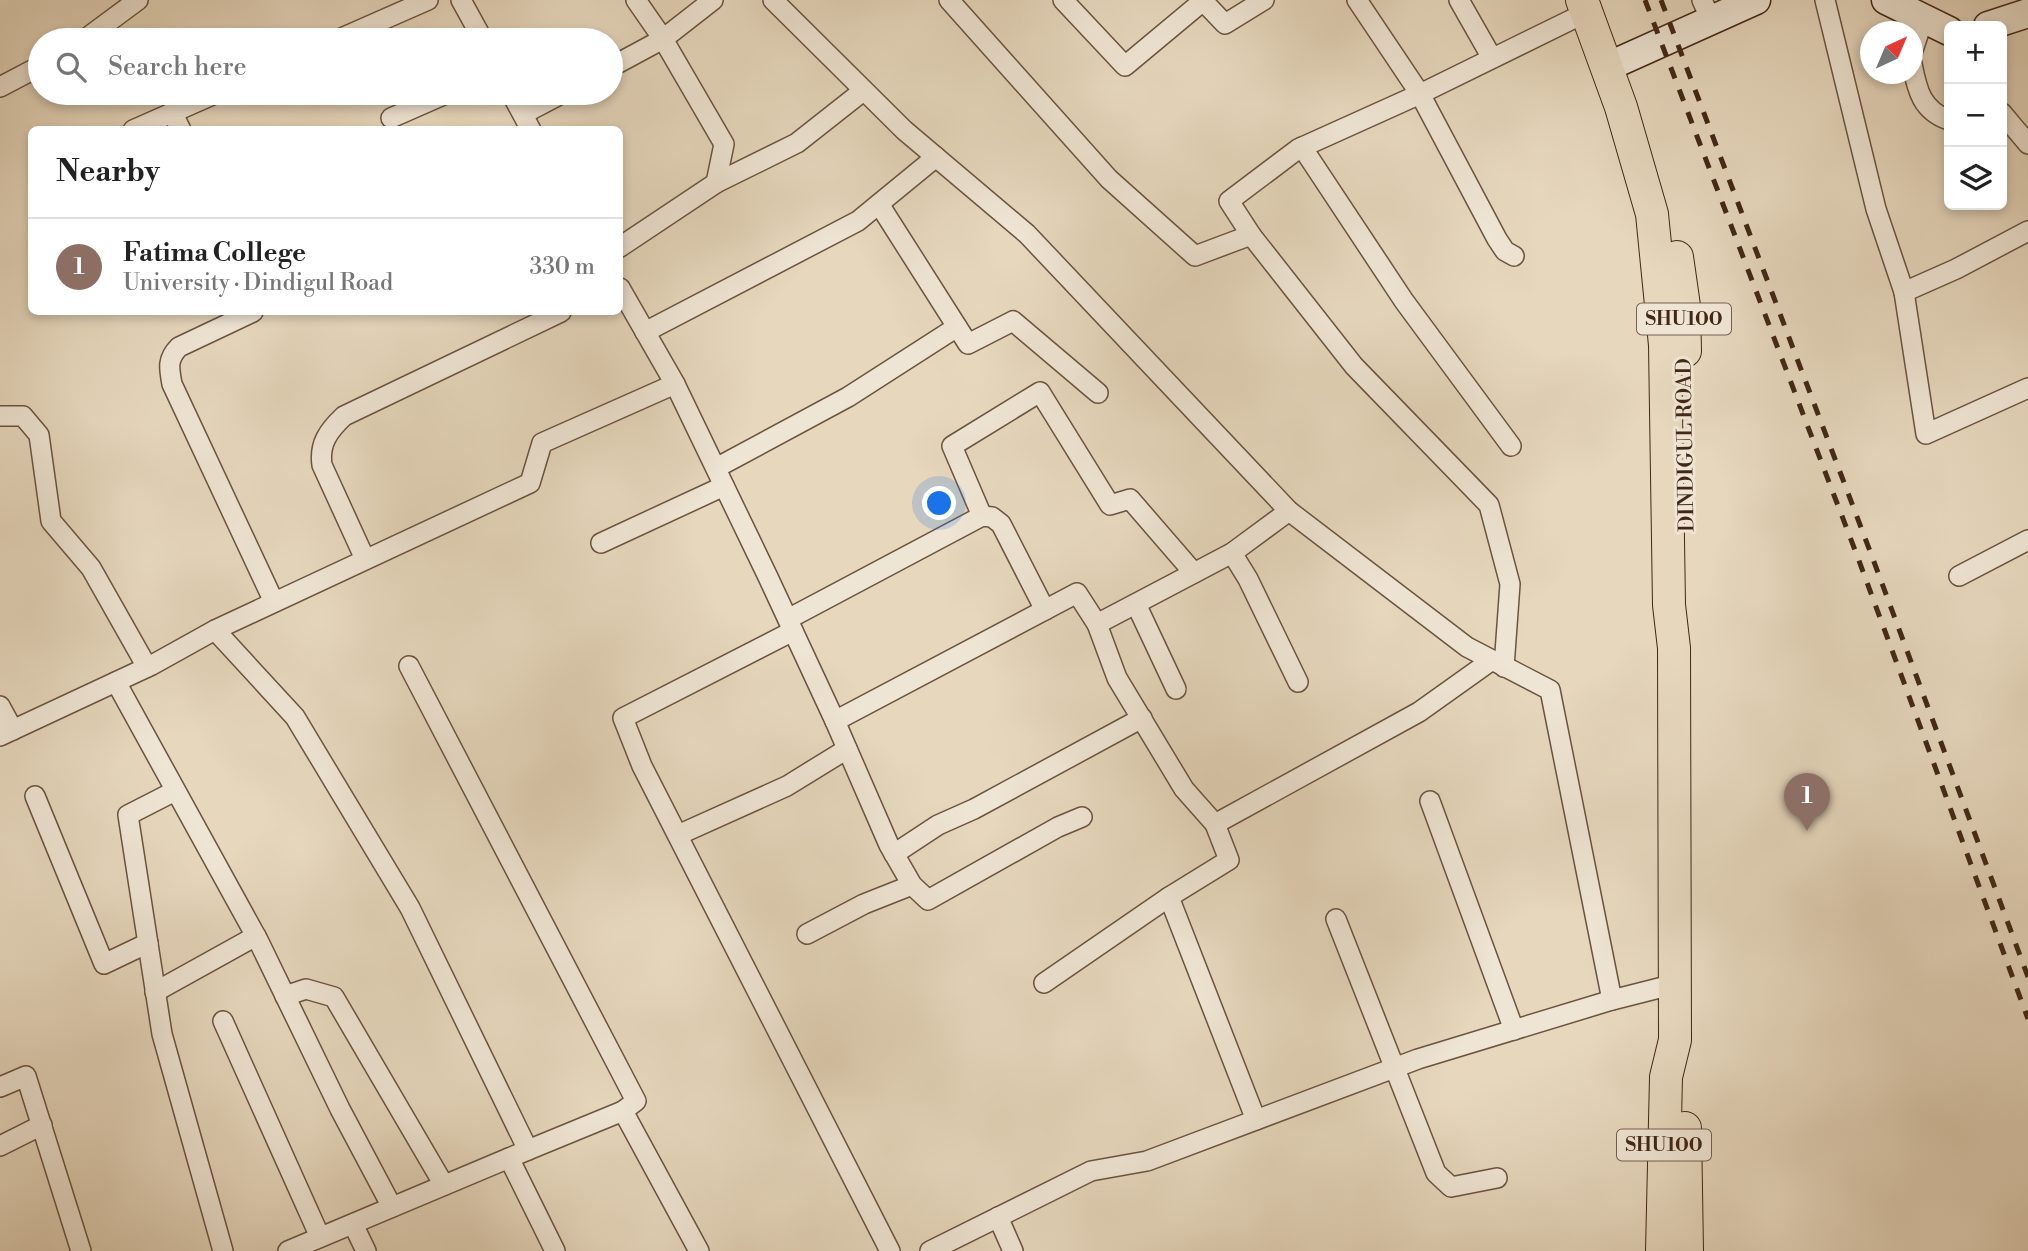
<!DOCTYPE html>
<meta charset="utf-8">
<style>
body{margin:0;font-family:"Libre Bodoni",serif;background:#f2f2f2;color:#222}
.controls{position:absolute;right:21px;top:21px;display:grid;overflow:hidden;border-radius:10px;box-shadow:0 4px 10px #0003}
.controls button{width:63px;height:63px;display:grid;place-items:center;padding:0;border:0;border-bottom:2px solid #e0e0e0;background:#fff;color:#222;font:35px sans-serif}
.compass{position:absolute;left:1860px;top:21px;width:63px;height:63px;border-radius:50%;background:#fff;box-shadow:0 4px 10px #0003;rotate:44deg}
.you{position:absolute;left:940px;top:504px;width:24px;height:24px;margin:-18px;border:5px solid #fff;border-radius:50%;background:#1a73e8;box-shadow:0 0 0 10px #1a73e833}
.badge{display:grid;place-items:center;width:46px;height:46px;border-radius:50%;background:#d93025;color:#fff;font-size:23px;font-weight:700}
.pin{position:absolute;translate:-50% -58px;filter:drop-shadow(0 2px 4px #0008)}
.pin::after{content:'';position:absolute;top:37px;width:24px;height:21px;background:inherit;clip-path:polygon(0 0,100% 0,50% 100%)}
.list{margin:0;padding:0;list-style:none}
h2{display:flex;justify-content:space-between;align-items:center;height:91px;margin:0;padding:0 28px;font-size:30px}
h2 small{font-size:23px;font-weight:400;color:#767676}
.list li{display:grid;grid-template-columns:46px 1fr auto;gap:21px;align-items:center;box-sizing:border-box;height:98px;padding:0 28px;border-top:2px solid #e0e0e0}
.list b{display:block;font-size:26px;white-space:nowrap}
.list p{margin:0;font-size:23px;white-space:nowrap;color:#767676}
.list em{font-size:23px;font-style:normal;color:#767676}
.icon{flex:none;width:38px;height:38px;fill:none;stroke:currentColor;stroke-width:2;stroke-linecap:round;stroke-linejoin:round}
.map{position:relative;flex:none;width:2028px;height:1251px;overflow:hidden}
.search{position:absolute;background:#fff;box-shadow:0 4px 10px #0003;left:28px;top:28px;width:595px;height:77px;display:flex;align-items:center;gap:18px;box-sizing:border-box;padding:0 24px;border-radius:38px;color:#767676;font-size:26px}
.panel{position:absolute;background:#fff;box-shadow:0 4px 10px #0003;left:28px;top:126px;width:595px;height:189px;border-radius:10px}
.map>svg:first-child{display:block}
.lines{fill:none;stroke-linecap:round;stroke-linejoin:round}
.minor-casing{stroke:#6b5340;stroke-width:22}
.secondary-casing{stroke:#422717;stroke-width:31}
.primary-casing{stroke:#422717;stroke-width:34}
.minor{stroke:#efe5d4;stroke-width:19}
.secondary{stroke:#efe5d4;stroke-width:28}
.primary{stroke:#e6d7bd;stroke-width:32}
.rail{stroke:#422717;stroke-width:5;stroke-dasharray:12 12;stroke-linecap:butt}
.labels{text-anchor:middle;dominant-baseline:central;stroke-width:6;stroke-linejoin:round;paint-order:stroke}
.shield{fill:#efe5d4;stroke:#766050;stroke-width:2}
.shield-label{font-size:19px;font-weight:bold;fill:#422717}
.street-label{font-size:21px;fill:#422717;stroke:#efe5d4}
</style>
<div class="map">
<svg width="2028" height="1251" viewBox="0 0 2028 1251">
<rect width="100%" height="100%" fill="#e6d7bd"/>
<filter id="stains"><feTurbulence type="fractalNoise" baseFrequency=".00286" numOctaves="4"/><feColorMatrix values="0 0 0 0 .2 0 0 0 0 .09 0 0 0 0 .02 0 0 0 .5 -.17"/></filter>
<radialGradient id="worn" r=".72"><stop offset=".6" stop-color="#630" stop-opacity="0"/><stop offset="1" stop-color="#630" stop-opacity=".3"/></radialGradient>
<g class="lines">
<defs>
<g id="minor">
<polyline points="461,0 483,40"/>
<polyline points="773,0 904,130 1027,234 1289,511 1467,647 1550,690 1612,1000"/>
<polyline points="949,0 1109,179 1195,256 1251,235 1354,366 1489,505 1510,584 1504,667"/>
<polyline points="1063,0 1125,66 1203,1 1225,24 1264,0"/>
<polyline points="1357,0 1420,94 1497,239 1505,251 1514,256"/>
<polyline points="1459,0 1492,58"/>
<polyline points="1702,0 1711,20"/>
<polyline points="1825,0 1876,209 1904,292 1956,269 2028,231"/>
<polyline points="84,40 138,0"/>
<polyline points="337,40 428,0"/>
<polyline points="1912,53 1923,20"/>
<path d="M1912,64c5,26 10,47 37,56"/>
<polyline points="611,67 663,39 713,0"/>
<polyline points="0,87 40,66"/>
<polyline points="511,93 531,130"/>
<polyline points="172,112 181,130"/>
<polyline points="2002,113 2028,144"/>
<polyline points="523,114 563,93"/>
<polyline points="391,118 448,93"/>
<polyline points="133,130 217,93"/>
<polyline points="1302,147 1404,301 1511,446"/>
<polyline points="716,183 797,143 863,91"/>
<polyline points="879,204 968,344 1013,321 1098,393"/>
<polyline points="1251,235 1229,201 1298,149 1420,94 1587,12"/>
<polyline points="620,247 716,183 724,144 663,39 636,0"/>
<polyline points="620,288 675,384 768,577 835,721 889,845 912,885 928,900 1058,827 1082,817"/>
<polyline points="1904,292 1926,434 2028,388"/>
<path d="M253,312l-74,35c-12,12 -10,21 -7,37l102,218"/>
<polyline points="645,332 858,221 936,157"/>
<polyline points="0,416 23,416 39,435 51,521 91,568 147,667"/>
<polyline points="716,468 848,397 957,327"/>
<polyline points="982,516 952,446 1040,392 1110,505 1130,499 1194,573"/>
<polyline points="601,543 724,486"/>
<polyline points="1232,553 1248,579 1298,682"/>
<path d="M365,559l-43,-94c-3,-21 6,-34 22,-49l217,-104"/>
<polyline points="1959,576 2028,540"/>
<polyline points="1136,604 1176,689"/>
<polyline points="788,619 982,516 992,517 1001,524 1045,610"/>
<polyline points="215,630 295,717 410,908 528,1150 509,1158 555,1251"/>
<polyline points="793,631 623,718 642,766 890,1251"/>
<polyline points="409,666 636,1101 623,1111"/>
<polyline points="116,682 258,940 340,1109 392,1207"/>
<polyline points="0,706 13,730"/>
<polyline points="835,721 1077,593 1097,624 1232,553 1289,511"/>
<polyline points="0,736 152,665 215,630 530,483 542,443 675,384"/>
<polyline points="175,791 128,815 162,1034 223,1251"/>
<polyline points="35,796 104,964 148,943"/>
<polyline points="1430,801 1514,1030"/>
<polyline points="1215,824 1419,712 1492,660"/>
<polyline points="678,835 787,786 847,749"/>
<polyline points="894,854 938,825 974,809 1142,718"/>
<polyline points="1169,897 1256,1120"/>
<polyline points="1336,919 1436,1173 1451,1187 1497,1178"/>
<polyline points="807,934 864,904 912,885"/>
<polyline points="1044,983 1169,897 1229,860 1215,824 1184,789 1117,678 1097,624"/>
<polyline points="155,992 256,936"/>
<polyline points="285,996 306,989 334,997 444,1185"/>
<polyline points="223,1021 320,1237"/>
<polyline points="0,1087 26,1076 81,1251"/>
<polyline points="0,1146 42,1125"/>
<polyline points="528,1150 623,1111 699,1251"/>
<polyline points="998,1217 1013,1251"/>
<polyline points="353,1224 366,1251"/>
<polyline points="288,1251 509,1158"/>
<polyline points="930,1251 1091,1171 1147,1161 1418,1059 1612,1000 1675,984"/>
</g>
<g id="secondary">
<polyline points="1886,0 1949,31"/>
<polyline points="1988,26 2028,13"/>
<polyline points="1607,67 1756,0"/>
</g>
<g id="primary">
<polyline points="1582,0 1621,107 1652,214 1665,345 1669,605 1674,648 1675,1040 1666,1077 1662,1251"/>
<polyline points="1677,257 1684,306 1685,351"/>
<polyline points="1685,1128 1687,1251"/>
</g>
</defs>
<use href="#minor" class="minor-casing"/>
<use href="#secondary" class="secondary-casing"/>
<use href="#primary" class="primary-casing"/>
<use href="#minor" class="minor"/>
<use href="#secondary" class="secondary"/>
<use href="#primary" class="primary"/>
<g class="rail">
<polyline points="1645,0 1858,558 2028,1019"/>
<polyline points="1661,0 1873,559 2028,977"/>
</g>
</g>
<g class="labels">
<g class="shield">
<rect x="1637" y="303.5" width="94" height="31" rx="5"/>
<rect x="1617" y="1129.5" width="94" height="31" rx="5"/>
</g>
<g class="shield-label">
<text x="1684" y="319">SHU100</text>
<text x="1664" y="1145">SHU100</text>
</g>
<g class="street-label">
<text transform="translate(1686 445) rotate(-91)">DINDIGUL ROAD</text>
</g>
</g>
<rect width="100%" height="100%" filter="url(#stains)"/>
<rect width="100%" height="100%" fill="url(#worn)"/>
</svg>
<div class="controls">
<button>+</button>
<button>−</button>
<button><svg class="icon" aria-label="layers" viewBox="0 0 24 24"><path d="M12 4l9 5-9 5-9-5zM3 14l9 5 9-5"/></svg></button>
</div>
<svg class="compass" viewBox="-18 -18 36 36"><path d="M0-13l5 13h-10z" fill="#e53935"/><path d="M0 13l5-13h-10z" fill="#767676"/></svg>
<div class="you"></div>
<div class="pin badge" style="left:1807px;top:831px;background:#8d6e63">1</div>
<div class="search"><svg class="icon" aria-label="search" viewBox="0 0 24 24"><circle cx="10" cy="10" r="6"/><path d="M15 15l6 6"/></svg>Search here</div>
<section class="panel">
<h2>Nearby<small></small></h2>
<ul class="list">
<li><span class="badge" style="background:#8d6e63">1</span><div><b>Fatima College</b><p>University · Dindigul Road</p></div><em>330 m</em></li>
</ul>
</section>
</div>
